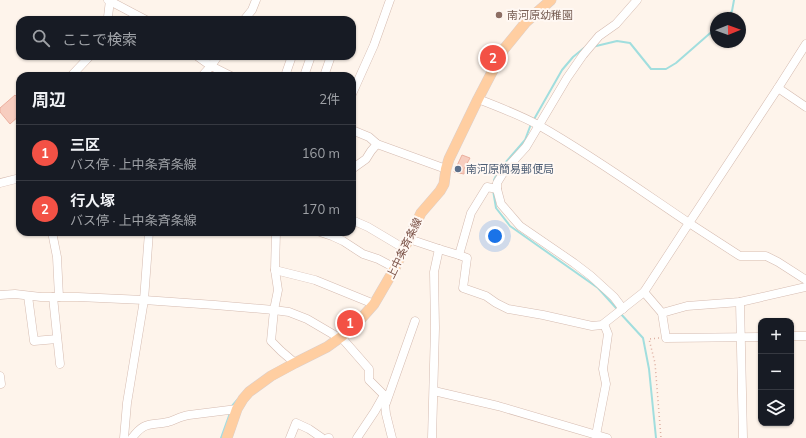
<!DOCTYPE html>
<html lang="ja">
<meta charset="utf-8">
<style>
body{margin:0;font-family:Mulish,"Noto Sans JP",sans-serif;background:#242831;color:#f1f3f6}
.controls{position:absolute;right:12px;bottom:12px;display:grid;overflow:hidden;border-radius:8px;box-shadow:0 1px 3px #0004}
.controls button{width:36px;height:36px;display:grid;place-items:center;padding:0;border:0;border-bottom:1px solid #363941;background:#171b24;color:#f1f3f6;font:20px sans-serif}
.compass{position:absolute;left:710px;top:12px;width:36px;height:36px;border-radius:50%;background:#171b24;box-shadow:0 1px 3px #0004;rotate:89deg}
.you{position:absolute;left:495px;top:236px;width:14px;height:14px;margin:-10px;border:3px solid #fff;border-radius:50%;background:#1a73e8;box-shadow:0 0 0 6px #1a73e833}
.badge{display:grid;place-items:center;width:26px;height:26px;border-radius:50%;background:#f35145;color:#fff;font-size:13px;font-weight:700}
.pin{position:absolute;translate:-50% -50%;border:2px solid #fff;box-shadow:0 1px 4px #0006}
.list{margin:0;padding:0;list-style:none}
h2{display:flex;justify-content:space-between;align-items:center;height:52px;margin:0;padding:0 16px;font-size:17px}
h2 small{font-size:13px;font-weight:400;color:#9ea1a6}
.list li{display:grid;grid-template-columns:26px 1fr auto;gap:12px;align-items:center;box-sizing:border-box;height:56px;padding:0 16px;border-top:1px solid #363941}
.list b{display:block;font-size:15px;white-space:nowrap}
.list p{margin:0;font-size:13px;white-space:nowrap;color:#9ea1a6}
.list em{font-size:13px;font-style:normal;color:#9ea1a6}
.icon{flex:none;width:22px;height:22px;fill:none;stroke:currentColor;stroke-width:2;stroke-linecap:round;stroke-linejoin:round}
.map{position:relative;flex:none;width:806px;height:438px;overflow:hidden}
.search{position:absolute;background:#171b24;box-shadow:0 1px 3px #0004;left:16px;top:16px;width:340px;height:44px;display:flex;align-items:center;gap:10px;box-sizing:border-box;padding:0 14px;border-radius:12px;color:#9ea1a6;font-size:15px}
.panel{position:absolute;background:#171b24;box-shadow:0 1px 3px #0004;left:16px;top:72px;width:340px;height:164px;border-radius:12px}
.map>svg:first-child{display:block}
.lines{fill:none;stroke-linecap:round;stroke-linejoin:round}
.stream{stroke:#a1dede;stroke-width:2}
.building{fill:#f7cdbf;stroke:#ebaf9e}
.minor-casing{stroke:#d5bbb0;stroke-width:9}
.major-casing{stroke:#dbcfcc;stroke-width:11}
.path{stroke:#ddafa1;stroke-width:1.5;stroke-dasharray:1 3;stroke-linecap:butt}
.minor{stroke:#fff;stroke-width:8}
.major{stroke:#ffcea1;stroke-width:10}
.education-dot{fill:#8d6e63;stroke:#fff8f3;stroke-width:1.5}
.service-dot{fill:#5c6f8a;stroke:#fff8f3;stroke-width:1.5}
.labels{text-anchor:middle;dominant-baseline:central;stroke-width:4;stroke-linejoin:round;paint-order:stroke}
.education-label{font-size:11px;fill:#785e54;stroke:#fff8f3;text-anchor:start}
.service-label{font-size:11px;fill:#4e5e75;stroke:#fff8f3;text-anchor:start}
.street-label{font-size:11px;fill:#7d5449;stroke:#fff8f3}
</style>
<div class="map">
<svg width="806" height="438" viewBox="0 0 806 438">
<rect width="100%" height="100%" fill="#fef4eb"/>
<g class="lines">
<g class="stream">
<polyline points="727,18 732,11 734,0"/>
<polyline points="592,47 617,41 630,43 651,69 666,69 676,63 716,28"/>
<polyline points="533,121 562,70 573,57 584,48"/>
<polyline points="494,180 499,170 525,140 531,124"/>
<polyline points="493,190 496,208 510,226 598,288 617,309"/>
<polyline points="620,313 643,338 649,369 656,438"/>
<polyline points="232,406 238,399"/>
<polyline points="221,438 230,413"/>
</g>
</g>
<g class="building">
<polygon points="15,95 20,100 20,115 10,124 0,112 0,108"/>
<polygon points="462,155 470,158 464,169 464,174 454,172"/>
</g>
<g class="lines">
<defs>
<g id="minor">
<polyline points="108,0 146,20"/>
<polyline points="107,20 108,17 110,0"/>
<polyline points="244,20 252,10 256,0"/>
<polyline points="806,44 778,88 689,223 740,256 766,256 778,262 806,280"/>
<polyline points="197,56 211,66 218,56"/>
<polyline points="71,76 90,56"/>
<polyline points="202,76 211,66 231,76"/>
<polyline points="285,76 292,56"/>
<polyline points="304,76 311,56"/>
<polyline points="324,76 331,56"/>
<polyline points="778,88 806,107"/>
<polyline points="352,94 374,45 390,0"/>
<path d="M478,99c21,8 42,16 62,27 51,29 100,64 149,97l-45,69 18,21 4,25 95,-1"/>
<polyline points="352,130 369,137 377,144 446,169"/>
<polyline points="352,169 366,159 371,151 377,144"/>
<polyline points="0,183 20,178"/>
<polyline points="352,220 368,227 405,249"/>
<polyline points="52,232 57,257 59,297"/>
<polyline points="276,232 275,270 278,290 274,310 271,341 281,351 295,363"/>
<polyline points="320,232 332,236 343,241 363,254 378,259 395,268"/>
<polyline points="409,239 439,249 459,255 467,258 463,288 486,296 496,303 508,309 543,315 592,326 602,325 644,292"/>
<polyline points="459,255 471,213 487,187 497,189"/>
<polyline points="275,270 315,280 374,304"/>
<polyline points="0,295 15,294 41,297 78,297 144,300 215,305 274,310 289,312 307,319 336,336 341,337 369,369 369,380 384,395 386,414 392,438"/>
<polyline points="28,296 34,341 57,339"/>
<polyline points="53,297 60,364"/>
<polyline points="740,302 743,438"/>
<polyline points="623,309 614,297 591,276 574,263 520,226 501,204 497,189 497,183 505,170 526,147 567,78 583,55 599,36 616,24 637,0"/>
<polyline points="662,313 687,306 740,302 806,287"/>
<polyline points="791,336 806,336"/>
<polyline points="0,376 1,384"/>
<polyline points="434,391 498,406 607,438"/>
<polyline points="386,403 415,321"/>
<polyline points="596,435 606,384 603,369 608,334 604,324"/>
<polyline points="124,438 127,403 144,300 149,232"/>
<path d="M132,438c13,-17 17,-12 36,-16 7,-2 13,-6 21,-7l48,-6"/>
<polyline points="290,438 296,423 309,429 322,438"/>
<polyline points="328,438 329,438"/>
<polyline points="357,438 375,411 384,395"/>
<polyline points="432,438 435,328 434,272 439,249"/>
</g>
<polyline id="major" points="227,438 237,409 243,399 249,392 271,376 295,363 327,347 341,337 359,321 374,304 395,268 421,213 440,191 444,184 446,169 449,159 478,99 504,49 526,22 551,0"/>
</defs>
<use href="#minor" class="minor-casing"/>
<use href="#major" class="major-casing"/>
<polyline class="path" points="659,338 649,339 655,363 661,438"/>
<use href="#minor" class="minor"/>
<use href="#major" class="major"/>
</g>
<circle class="education-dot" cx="499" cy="15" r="4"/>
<circle class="service-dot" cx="458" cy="169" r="4"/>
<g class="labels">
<g class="education-label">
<text x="507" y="15">南河原幼稚園</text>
</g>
<g class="service-label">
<text x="466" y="169">南河原簡易郵便局</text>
</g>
<g class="street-label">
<text transform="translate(404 248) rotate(-64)">上中条斉条線</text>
</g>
</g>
</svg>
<div class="controls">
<button>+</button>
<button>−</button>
<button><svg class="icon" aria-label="layers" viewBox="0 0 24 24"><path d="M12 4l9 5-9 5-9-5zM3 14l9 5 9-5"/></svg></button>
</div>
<svg class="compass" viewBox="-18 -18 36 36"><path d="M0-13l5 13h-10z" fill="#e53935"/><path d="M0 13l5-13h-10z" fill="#9ea1a6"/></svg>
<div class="you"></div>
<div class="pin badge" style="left:350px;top:323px">1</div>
<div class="pin badge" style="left:493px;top:58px">2</div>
<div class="search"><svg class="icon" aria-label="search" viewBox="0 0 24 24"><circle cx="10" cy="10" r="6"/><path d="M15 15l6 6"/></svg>ここで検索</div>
<section class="panel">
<h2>周辺<small>2件</small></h2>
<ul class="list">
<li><span class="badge">1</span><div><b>三区</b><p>バス停 · 上中条斉条線</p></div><em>160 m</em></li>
<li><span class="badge">2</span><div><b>行人塚</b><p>バス停 · 上中条斉条線</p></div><em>170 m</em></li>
</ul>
</section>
</div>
